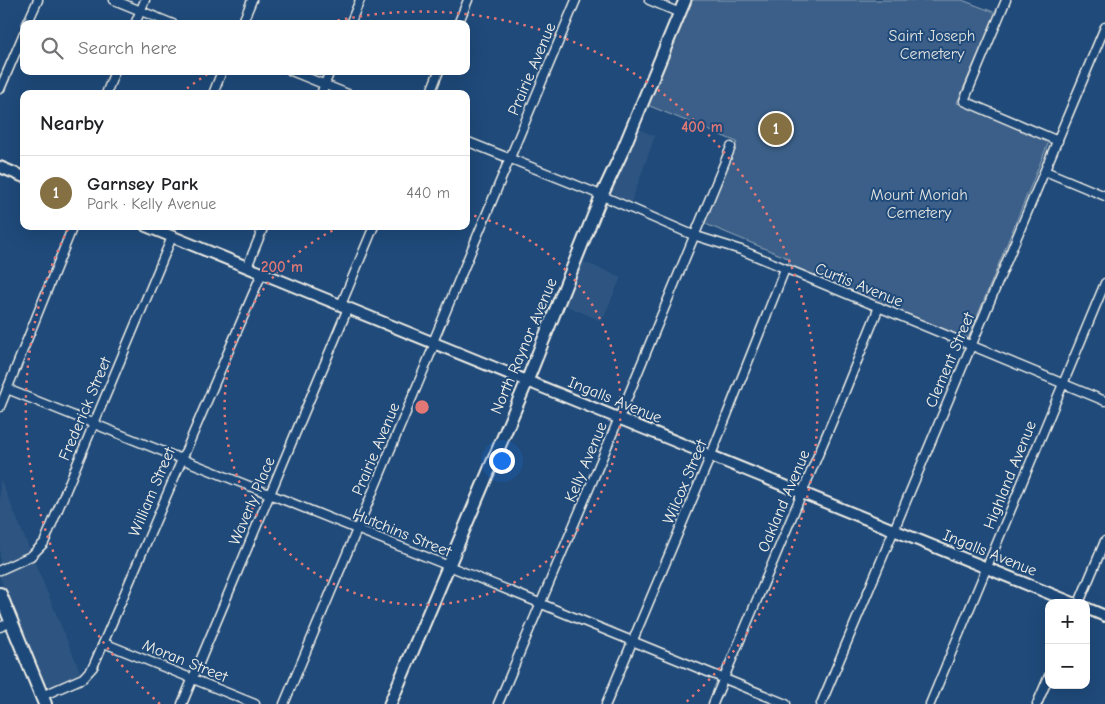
<!DOCTYPE html>
<meta charset="utf-8">
<style>
body{margin:0;font-family:"Comic Neue",sans-serif;background:#f2f2f2;color:#202124}
.controls{position:absolute;right:15px;bottom:15px;display:grid;overflow:hidden;border-radius:10px;box-shadow:0 5px 20px #0002}
.controls button{width:45px;height:45px;display:grid;place-items:center;padding:0;border:0;border-bottom:1px solid #e0e0e0;background:#fff;color:#202124;font:25px sans-serif}
.you{position:absolute;left:501px;top:460px;width:18px;height:18px;margin:-12px;border:4px solid #fff;border-radius:50%;background:#1a73e8;box-shadow:0 0 0 8px #1a73e833}
.badge{display:grid;place-items:center;width:32px;height:32px;border-radius:50%;background:#847042;color:#fff;font-size:16px;font-weight:700}
.pin{position:absolute;translate:-50% -50%;border:2px solid #fff;box-shadow:0 1px 5px #0006}
.list{margin:0;padding:0;list-style:none}
h2{display:flex;justify-content:space-between;align-items:center;height:65px;margin:0;padding:0 20px;font-size:21px}
h2 small{font-size:16px;font-weight:400;color:#757577}
.list li{display:grid;grid-template-columns:32px 1fr auto;gap:15px;align-items:center;box-sizing:border-box;height:75px;padding:0 20px;border-top:1px solid #e0e0e0}
.list b{display:block;font-size:19px;white-space:nowrap}
.list p{margin:0;font-size:16px;white-space:nowrap;color:#757577}
.list em{font-size:16px;font-style:normal;color:#757577}
.icon{flex:none;width:28px;height:28px;fill:none;stroke:currentColor;stroke-width:2;stroke-linecap:round;stroke-linejoin:round}
.map{position:relative;flex:none;width:1105px;height:704px;overflow:hidden}
.search{position:absolute;background:#fff;box-shadow:0 5px 20px #0002;left:20px;top:20px;width:450px;height:55px;display:flex;align-items:center;gap:12px;box-sizing:border-box;padding:0 18px;border-radius:10px;color:#757577;font-size:19px}
.panel{position:absolute;background:#fff;box-shadow:0 5px 20px #0002;left:20px;top:90px;width:450px;height:140px;border-radius:10px}
.map>svg:first-child{display:block}
.built{fill:#2d5581}
.green{fill:#3a5f88;stroke:#97a8b8}
.lines{fill:none;stroke-linecap:round;stroke-linejoin:round}
.minor-casing{stroke:#f4f1e8;stroke-width:11}
.tertiary-casing{stroke:#f4f1e8;stroke-width:14}
.secondary-casing{stroke:#f4f1e8;stroke-width:15}
.primary-casing{stroke:#f4f1e8;stroke-width:16}
.minor{stroke:#1f4a7a;stroke-width:8}
.tertiary{stroke:#1f4a7a;stroke-width:10}
.secondary{stroke:#1f4a7a;stroke-width:11}
.primary{stroke:#1f4a7a;stroke-width:12}
.ring{fill:none;stroke:#e27875;stroke-width:2.5;stroke-dasharray:2.5 5}
.labels{text-anchor:middle;dominant-baseline:central;stroke-width:4;stroke-linejoin:round;paint-order:stroke}
.park-label{font-size:16px;fill:#e1e2de;stroke:#1f4a7a}
.street-label{font-size:16px;fill:#f4f1e8;stroke:#1f4a7a}
.centre{fill:#e27875;stroke:#1f4a7a;stroke-width:2.5}
.ring-label{font-size:15px;text-anchor:middle;font-weight:bold;fill:#e27875;stroke:#1f4a7a;stroke-width:4;stroke-linejoin:round;paint-order:stroke}
</style>
<div class="map">
<svg width="1105" height="704" viewBox="0 0 1105 704">
<rect width="100%" height="100%" fill="#1f4a7a"/>
<filter id="ink" filterUnits="userSpaceOnUse"><feTurbulence type="fractalNoise" baseFrequency=".02" numOctaves="2"/><feDisplacementMap in="SourceGraphic" scale="10" xChannelSelector="R" yChannelSelector="G"/><feConvolveMatrix kernelMatrix="1 2 1 2 8 2 1 2 1" color-interpolation-filters="sRGB"/></filter>
<g filter="url(#ink)">
<g class="built">
<polygon points="636,128 655,136 631,203 610,192"/>
<polygon points="581,261 621,277 602,321 562,304"/>
<polygon points="0,478 81,674 46,690 0,578"/>
</g>
<polygon class="green" points="689,0 962,0 996,13 957,103 1050,139 968,339 788,265 790,259 703,223 737,142 645,104"/>
<g class="lines">
<defs>
<g id="minor">
<polyline points="114,0 173,24"/>
<polyline points="649,0 680,13"/>
<polyline points="1006,0 964,101 1058,141"/>
<polyline points="27,24 38,0"/>
<polyline points="135,24 145,0"/>
<polyline points="242,24 252,0"/>
<polyline points="350,24 360,0"/>
<polyline points="458,24 468,0"/>
<polyline points="291,71 348,94"/>
<polyline points="0,89 24,33"/>
<polyline points="106,94 115,71"/>
<polyline points="213,94 222,71"/>
<polyline points="321,94 330,71"/>
<polyline points="430,94 439,71"/>
<polyline points="466,141 591,191 693,235 741,250 1105,401"/>
<polyline points="1045,171 1105,196"/>
<polyline points="247,267 264,226"/>
<polyline points="341,305 374,226"/>
<polyline points="433,342 576,0"/>
<polyline points="7,389 449,566 786,704"/>
<polyline points="0,407 73,226"/>
<polyline points="0,570 31,556 44,543 172,237"/>
<polyline points="1079,603 1105,541"/>
<polyline points="0,627 12,622"/>
<polyline points="104,643 255,704"/>
<polyline points="42,696 83,678 93,667 262,273"/>
<polyline points="182,704 348,308"/>
<polyline points="284,704 435,343"/>
<polyline points="498,704 619,418 731,147"/>
<polyline points="606,704 711,455 785,269"/>
<polyline points="713,704 845,391 879,307"/>
<polyline points="821,704 1105,27"/>
<polyline points="930,704 1105,283"/>
<polyline points="1037,704 1049,676"/>
</g>
<g id="tertiary">
<polyline points="0,167 24,177"/>
<polyline points="146,226 1073,603"/>
<polyline points="1086,608 1105,616"/>
</g>
<polyline id="secondary" points="390,704 527,381 601,197 622,152 685,0"/>
<polyline id="primary" points="0,594 45,704"/>
</defs>
<use href="#minor" class="minor-casing"/>
<use href="#tertiary" class="tertiary-casing"/>
<use href="#secondary" class="secondary-casing"/>
<use href="#primary" class="primary-casing"/>
<use href="#minor" class="minor"/>
<use href="#tertiary" class="tertiary"/>
<use href="#secondary" class="secondary"/>
<use href="#primary" class="primary"/>
</g>
</g>
<g class="ring">
<path d="M467 214A198 198 0 1 1 340 227"/>
<path d="M160 704A396 396 0 0 1 69 227M181 93A396 396 0 0 1 209 73M323 24A396 396 0 0 1 684 704"/>
</g>
<g class="labels">
<g class="park-label">
<text x="932" y="36">Saint Joseph<tspan x="932" dy="18">Cemetery</tspan></text>
<text x="919" y="195">Mount Moriah<tspan x="919" dy="18">Cemetery</tspan></text>
</g>
<g class="street-label">
<text transform="translate(532 69) rotate(-67)">Prairie Avenue</text>
<text transform="translate(859 285) rotate(22)">Curtis Avenue</text>
<text transform="translate(524 346) rotate(-67)">North Raynor Avenue</text>
<text transform="translate(950 360) rotate(-67)">Clement Street</text>
<text transform="translate(615 400) rotate(22)">Ingalls Avenue</text>
<text transform="translate(85 409) rotate(-67)">Frederick Street</text>
<text transform="translate(376 449) rotate(-67)">Prairie Avenue</text>
<text transform="translate(586 462) rotate(-67)">Kelly Avenue</text>
<text transform="translate(1010 475) rotate(-68)">Highland Avenue</text>
<text transform="translate(685 482) rotate(-67)">Wilcox Street</text>
<text transform="translate(152 492) rotate(-67)">William Street</text>
<text transform="translate(252 501) rotate(-67)">Waverly Place</text>
<text transform="translate(784 501) rotate(-67)">Oakland Avenue</text>
<text transform="translate(402 533) rotate(22)">Hutchins Street</text>
<text transform="translate(990 553) rotate(22)">Ingalls Avenue</text>
<text transform="translate(185 661) rotate(22)">Moran Street</text>
</g>
</g>
<circle cx="422" cy="407" r="8" class="centre"/>
<g class="ring-label">
<text x="702" y="132">400 m</text>
<text x="282" y="272">200 m</text>
</g>
</svg>
<div class="controls">
<button>+</button>
<button>−</button>
</div>
<div class="you"></div>
<div class="pin badge" style="left:776px;top:129px">1</div>
<div class="search"><svg class="icon" aria-label="search" viewBox="0 0 24 24"><circle cx="10" cy="10" r="6"/><path d="M15 15l6 6"/></svg>Search here</div>
<section class="panel">
<h2>Nearby<small></small></h2>
<ul class="list">
<li><span class="badge">1</span><div><b>Garnsey Park</b><p>Park · Kelly Avenue</p></div><em>440 m</em></li>
</ul>
</section>
</div>
